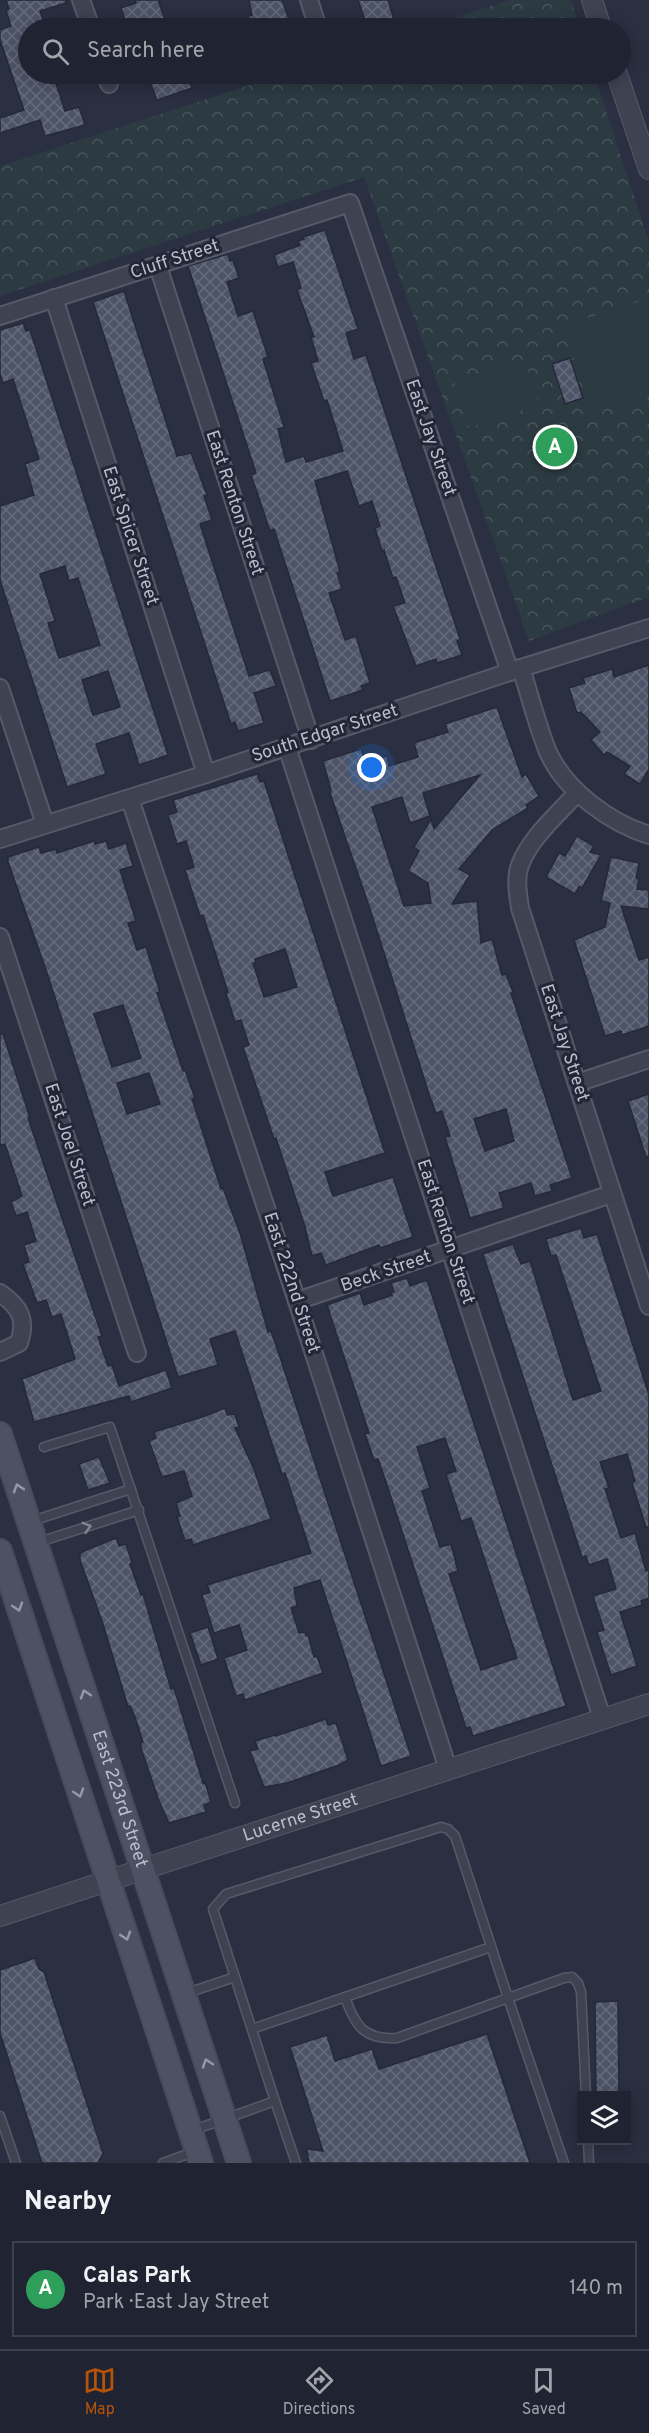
<!DOCTYPE html>
<meta charset="utf-8">
<style>
body{margin:0;font-family:Overpass,sans-serif;background:#282b39;color:#f1f3f6}
.controls{position:absolute;right:18px;bottom:18px;display:grid;overflow:hidden;border-radius:0px;box-shadow:0 3px 15px #0003}
.controls button{width:54px;height:54px;display:grid;place-items:center;padding:0;border:0;border-bottom:2px solid #3d404d;background:#202331;color:#f1f3f6;font:30px sans-serif}
.you{position:absolute;left:372px;top:768px;width:21px;height:21px;margin:-15px;border:4px solid #fff;border-radius:50%;background:#1a73e8;box-shadow:0 0 0 9px #1a73e833}
.badge{display:grid;place-items:center;width:39px;height:39px;border-radius:50%;background:#b45309;color:#fff;font-size:20px;font-weight:700}
.pin{position:absolute;translate:-50% -50%;border:3px solid #fff;box-shadow:0 2px 6px #0006}
.list{margin:0;padding:0;list-style:none}
h2{display:flex;justify-content:space-between;align-items:center;height:78px;margin:0;padding:0 24px;font-size:26px}
h2 small{font-size:20px;font-weight:400;color:#a2a4ab}
.list li{display:grid;grid-template-columns:39px 1fr auto;gap:18px;align-items:center;box-sizing:border-box;height:96px;margin:0 12px 12px;padding:0 12px;border:2px solid #3d404d;border-radius:0px}
.list b{display:block;font-size:22px;white-space:nowrap}
.list p{margin:0;font-size:20px;white-space:nowrap;color:#a2a4ab}
.list em{font-size:20px;font-style:normal;color:#a2a4ab}
.icon{flex:none;width:33px;height:33px;fill:none;stroke:currentColor;stroke-width:2;stroke-linecap:round;stroke-linejoin:round}
.map{position:relative;flex:none;width:649px;height:2163px;overflow:hidden}
.search{position:absolute;background:#202331;box-shadow:0 3px 15px #0003;left:18px;right:18px;top:18px;height:66px;display:flex;align-items:center;gap:15px;box-sizing:border-box;padding:0 21px;border-radius:33px;color:#a2a4ab;font-size:22px}
.sheet{height:186px;background:#202331}
nav{display:flex;justify-content:space-around;align-items:center;box-sizing:border-box;height:84px;border-top:2px solid #3d404d;background:#202331;font-size:16px;color:#a2a4ab}
nav a{display:grid;justify-items:center;gap:3px}
nav .on{color:#b45309}
.map>svg:first-child{display:block}
.park{fill:url(#park-crowns)}
.pitch{fill:#2c3b42}
.building{fill:url(#building-cross-hatch);stroke:#252938;stroke-width:1.5;fill-rule:evenodd}
.lines{fill:none;stroke-linecap:round;stroke-linejoin:round}
.service-casing{stroke:#565a68;stroke-width:11}
.minor-casing{stroke:#565a68;stroke-width:20}
.tertiary-casing{stroke:#565a68;stroke-width:22}
.secondary-casing{stroke:#484b5a;stroke-width:26}
.service{stroke:#3e4251;stroke-width:8}
.minor{stroke:#3e4251;stroke-width:16}
.tertiary{stroke:#3e4251;stroke-width:20}
.secondary{stroke:#4c5164;stroke-width:22}
.oneway{stroke:#9498a7}
.oneway2{stroke:#838694}
.labels{text-anchor:middle;dominant-baseline:central;stroke-width:6;stroke-linejoin:round;paint-order:stroke}
.street-label{font-size:18px;fill:#bbbecb;stroke:#222737}
</style>
<div class="map">
<svg width="649" height="2163" viewBox="0 0 649 2163">
<defs>
<pattern id="park-crowns" width="20" height="18" patternUnits="userSpaceOnUse" patternTransform="scale(1.5)"><rect width="20" height="18" fill="#2c3b42"/><path d="M2 6a3 3 0 1 1 6 0M12 15a3 3 0 1 1 6 0" fill="none" stroke="#49565c"/></pattern>
<pattern id="building-cross-hatch" width="8" height="8" patternUnits="userSpaceOnUse" patternTransform="scale(1.5)"><rect width="8" height="8" fill="#4e5468"/><path d="M0 0l8 8M0 8l8-8" fill="none" stroke="#666b7c"/></pattern>
</defs>
<rect width="100%" height="100%" fill="#2a2f41"/>
<g class="park">
<polygon points="510,0 571,0 580,28 422,28"/>
<polygon points="284,74 594,74 649,242 649,597 529,641 364,177 0,296 0,166"/>
</g>
<g class="pitch">
<polygon points="649,298 649,394 591,413 563,326"/>
<polygon points="524,359 539,405 469,428 454,381"/>
</g>
<g class="building">
<polygon points="6,0 66,0 66,3 40,11 43,20 36,22 39,28 28,28 28,74 53,74 65,111 79,107 85,125 45,136 40,120 0,133 0,118 24,110 0,40 0,30 11,26 6,10 9,9"/>
<polygon points="135,0 158,0 168,28 128,28 121,8 136,3"/>
<polygon points="249,0 282,0 292,28 251,28 248,16 252,15"/>
<polygon points="358,0 388,0 396,26 388,28 368,28"/>
<polygon points="162,74 187,74 192,88 157,100 150,82 163,77"/>
<polygon points="325,230 358,329 346,333 354,359 366,355 460,639 457,641 462,655 437,663 436,659 416,666 393,606 405,603 396,577 393,578 384,550 382,551 375,528 380,526 372,501 359,506 347,471 315,481 340,572 337,573 342,589 329,593 345,640 356,636 370,683 361,686 363,690 330,701 274,529 270,531 260,501 251,475 256,473 188,266 228,254 230,261 233,260 239,278 227,282 238,316 253,311 268,357 263,359 284,427 278,429 286,462 304,456 306,462 343,451 327,400 324,401 311,363 318,361 311,337 314,337 297,290 301,288 293,262 278,267 274,255 300,245 298,241 304,239 303,237"/>
<polygon points="124,291 177,456 191,453 207,495 204,496 212,520 200,524 249,676 270,670 276,686 254,693 264,723 238,731 235,722 231,724 225,706 93,302"/>
<path d="M23,323l3,8 4,-1 138,425 -29,10 -10,-32 -33,11 10,30 -39,13 -67,-207v-74l34,-11 -9,-31 14,-5 -26,-80 -10,4 -3,-9v-44zM65,566l4,15 9,-3 22,67 -41,13 -11,-35 7,-2 -15,-47zM108,671l12,36 -27,8 -11,-35z"/>
<polygon points="570,358 583,398 565,404 552,364"/>
<polygon points="649,665 649,769 640,784 624,774 630,766 607,752 604,755 591,740 600,732 581,712 577,713 569,688 585,683 583,678 612,669 614,677"/>
<path d="M497,707l25,70 4,-3 13,22 -13,9 2,3 -36,22 -33,39 11,6 -18,29 25,-3 4,42 11,-4 10,36 4,-1 7,18 -2,1 61,185 -22,7 2,6 -17,5 -4,-13 -32,10 5,15 -34,10 -25,-81 5,-1 -8,-25 -6,2 -6,-16 -60,-188 -40,-116 1,-3 -8,-29 38,-12 5,14 21,-7 2,10 29,-9 -4,-14 34,-11 -3,-8zM480,775l-46,54 -3,-10 -17,28 5,4 -11,20 20,12 3,20 -27,3 -32,-99 30,-10 8,26 20,-7 -7,-23zM506,1109l8,32 -29,10 -11,-32z"/>
<path d="M257,774l3,8 4,-1 121,372 -60,19 8,24 60,-19 20,60 -33,11 -1,-3 -53,20 -5,-12 -9,3 -7,-29 -29,-89 -2,1 -31,-92 6,-2 -8,-25 -6,2 -9,-29 2,-1 -25,-77 -3,1 -15,-46 9,-3 -8,-26 -9,3 -9,-29 9,-3 -4,-12zM285,949l12,38 -33,10 -11,-34h3l-1,-4z"/>
<polygon points="577,836 594,846 590,852 601,855 582,888 579,886 575,894 546,877 559,853 565,856"/>
<path d="M94,841l1,3 11,-3 3,8 17,-6 7,23 -13,4 16,51 -8,2 9,27 9,-3 14,45 -3,1 26,78 2,-1 10,28 -3,1 29,90 2,-1 17,45 28,99 3,-1 11,32 129,393 -30,10 -61,-186 -26,8 3,18 -6,2 8,25 6,-1 1,4 2,-1 6,22 3,-1 6,17 -78,27 -2,-6 -7,2 -12,-38 23,-8 -8,-25 -25,8 -12,-38 8,-3 -3,-7 104,-32 -26,-80 -3,1 -47,-143 -25,8 8,26 -40,12 -132,-407 -38,-108v-5l31,-10 2,6 15,-4 1,4zM123,1005l18,53 -29,9 -18,-53zM149,1073l11,31 -33,10 -10,-31z"/>
<polygon points="611,857 639,863 636,878 639,879 637,889 649,890 649,909 621,906 639,960 649,957 649,1026 622,1035 621,1031 605,1036 574,940 605,927 610,903 601,901"/>
<polygon points="0,1034 3,1034 30,1118 28,1118 102,1336 98,1337 108,1366 112,1365 119,1386 166,1370 172,1388 131,1402 129,1396 34,1422 22,1379 75,1359 61,1314 52,1317 46,1300 37,1303 23,1264 29,1262 24,1245 36,1241 27,1212 16,1216 11,1202 22,1196 5,1144 0,1145"/>
<polygon points="649,1094 649,1157 646,1157 628,1101"/>
<polygon points="581,1228 584,1238 597,1234 649,1395 649,1527 646,1527 632,1483 635,1481 627,1454 600,1462 609,1488 605,1489 621,1538 635,1533 646,1571 649,1570 649,1598 641,1601 642,1605 620,1612 637,1666 611,1675 597,1632 604,1630 593,1596 616,1589 607,1559 589,1565 586,1556 582,1557 483,1254 513,1244 521,1264 530,1261 573,1400 601,1391 556,1255 551,1256 546,1239"/>
<path d="M407,1278l3,8 17,-6 139,426 -93,30 -3,-9 -4,1 -80,-246 -8,-23 -4,1 -9,-26 4,-1 -42,-128 33,-12 4,12 28,-10 -1,-2 3,-1 -3,-9zM445,1438l11,33 -10,3 15,47 10,-3 46,140 -36,12 -32,-96 9,-3 -7,-27 -11,3 -18,-56 8,-3 -13,-41z"/>
<polygon points="225,1408 227,1415 235,1414 239,1427 235,1428 254,1469 271,1519 193,1545 191,1539 185,1541 177,1517 180,1516 176,1503 192,1496 184,1471 162,1477 149,1441 156,1438 154,1432 205,1416"/>
<polygon points="99,1457 110,1483 88,1490 79,1464"/>
<polygon points="116,1538 119,1546 126,1544 132,1563 130,1564 141,1595 143,1594 171,1689 174,1688 203,1783 205,1782 211,1802 204,1805 206,1812 169,1823 159,1801 141,1748 141,1742 143,1742 135,1717 130,1706 128,1707 103,1624 80,1560 80,1554 84,1551"/>
<polygon points="208,1627 218,1659 201,1665 190,1633"/>
<polygon points="326,1719 328,1725 336,1723 348,1760 339,1765 287,1783 264,1787 250,1751 258,1749 255,1741 275,1735 276,1736"/>
<polygon points="35,1958 39,1969 44,1972 103,2153 98,2163 42,2163 0,2033 0,1970"/>
<polygon points="618,2001 619,2096 596,2096 595,2002"/>
<polygon points="487,2034 530,2163 309,2163 307,2149 323,2151 290,2047 327,2035 335,2061 372,2049 379,2069"/>
</g>
<g class="lines">
<defs>
<g id="service">
<polyline points="44,1447 110,1427 235,1803"/>
<polyline points="29,1522 131,1489"/>
<polyline points="36,1543 139,1510"/>
<polyline points="184,1994 235,1977"/>
<path d="M345,1997c10,29 19,43 52,41l111,-40 56,165"/>
<polyline points="252,2029 491,1947"/>
<polyline points="275,2101 296,2163"/>
<polyline points="0,2116 16,2163"/>
<polyline points="191,2131 275,2101 213,1909 226,1894 441,1827 448,1829 455,1836 508,1998 564,1978 572,1977 578,1983 581,1992 586,2096"/>
<polyline points="588,2140 589,2163"/>
<polyline points="163,2163 196,2151"/>
</g>
<g id="minor">
<polyline points="81,0 91,28"/>
<polyline points="309,0 317,25"/>
<polyline points="106,74 109,84"/>
<polyline points="158,266 311,740"/>
<polyline points="54,298 206,774"/>
<polyline points="0,316 350,203 510,672"/>
<path d="M521,668c9,28 16,57 27,84 17,38 62,71 101,83"/>
<polyline points="0,688 45,824"/>
<polyline points="287,747 602,1718"/>
<path d="M577,793c-20,22 -47,45 -57,72 -5,13 -2,29 0,43l129,398"/>
<polyline points="130,799 297,1301 448,1769"/>
<polyline points="0,839 206,774 521,668 649,628"/>
<polyline points="0,937 137,1353"/>
<polyline points="577,1083 649,1059"/>
<path d="M0,1293c20,14 27,26 19,50l-19,9"/>
<polyline points="297,1301 611,1194"/>
</g>
<g id="tertiary">
<polyline points="592,0 601,28"/>
<polyline points="617,74 649,169"/>
<path id="s1" d="M0,1916l649,-212"/>
</g>
<g id="secondary">
<path id="s2" d="M0,1434l239,729"/>
<polyline points="0,1551 201,2163"/>
</g>
</defs>
<use href="#service" class="service-casing"/>
<use href="#minor" class="minor-casing"/>
<use href="#tertiary" class="tertiary-casing"/>
<use href="#secondary" class="secondary-casing"/>
<use href="#service" class="service"/>
<use href="#minor" class="minor"/>
<use href="#tertiary" class="tertiary"/>
<use href="#secondary" class="secondary"/>
</g>
<defs><path id="oneway-chevron" d="M-2-3.5L2.5 0L-2 3.5" fill="none" stroke-width="1.6" stroke-linecap="round" stroke-linejoin="round" transform="scale(1.5)"/></defs>
<g class="oneway">
<use href="#oneway-chevron" transform="translate(18 1488) rotate(-108)"/>
<use href="#oneway-chevron" transform="translate(18 1607) rotate(72)"/>
<use href="#oneway-chevron" transform="translate(85 1694) rotate(-108)"/>
<use href="#oneway-chevron" transform="translate(79 1793) rotate(72)"/>
<use href="#oneway-chevron" transform="translate(126 1936) rotate(72)"/>
<use href="#oneway-chevron" transform="translate(207 2063) rotate(-108)"/>
</g>
<use class="oneway2" href="#oneway-chevron" transform="translate(87 1527) rotate(-17)"/>
<g class="labels">
<g class="street-label">
<text transform="translate(175 260) rotate(-18)">Cluff Street</text>
<text transform="translate(430 438) rotate(71)">East Jay Street</text>
<text transform="translate(234 503) rotate(72)">East Renton Street</text>
<text transform="translate(130 536) rotate(72)">East Spicer Street</text>
<text transform="translate(325 734) rotate(-18)">South Edgar Street</text>
<text transform="translate(564 1043) rotate(72)">East Jay Street</text>
<text transform="translate(69 1145) rotate(72)">East Joel Street</text>
<text transform="translate(445 1232) rotate(72)">East Renton Street</text>
<text transform="translate(386 1272) rotate(-19)">Beck Street</text>
<text transform="translate(291 1283) rotate(72)">East 222nd Street</text>
<text stroke="none"><textPath href="#s2" startOffset="384">East 223rd Street</textPath></text>
<text stroke="none"><textPath href="#s1" startOffset="316">Lucerne Street</textPath></text>
</g>
</g>
</svg>
<div class="controls">
<button><svg class="icon" aria-label="layers" viewBox="0 0 24 24"><path d="M12 4l9 5-9 5-9-5zM3 14l9 5 9-5"/></svg></button>
</div>
<div class="you"></div>
<div class="pin badge" style="left:555px;top:447px;background:#2e9e5b">A</div>
<div class="search"><svg class="icon" aria-label="search" viewBox="0 0 24 24"><circle cx="10" cy="10" r="6"/><path d="M15 15l6 6"/></svg>Search here</div>
</div>
<section class="sheet">
<h2>Nearby<small></small></h2>
<ul class="list">
<li><span class="badge" style="background:#2e9e5b">A</span><div><b>Calas Park</b><p>Park · East Jay Street</p></div><em>140 m</em></li>
</ul>
</section>
<nav>
<a class="on"><svg class="icon" aria-label="map" viewBox="0 0 24 24"><path d="M3 6l6-2 6 2 6-2v14l-6 2-6-2-6 2zM9 4v14M15 6v14"/></svg>Map</a>
<a><svg class="icon" aria-label="directions" viewBox="0 0 24 24"><path d="M12 3l9 9-9 9-9-9zM9 14v-3h6M13 9l2 2-2 2"/></svg>Directions</a>
<a><svg class="icon" aria-label="saved" viewBox="0 0 24 24"><path d="M7 4h10v16l-5-4-5 4z"/></svg>Saved</a>
</nav>
